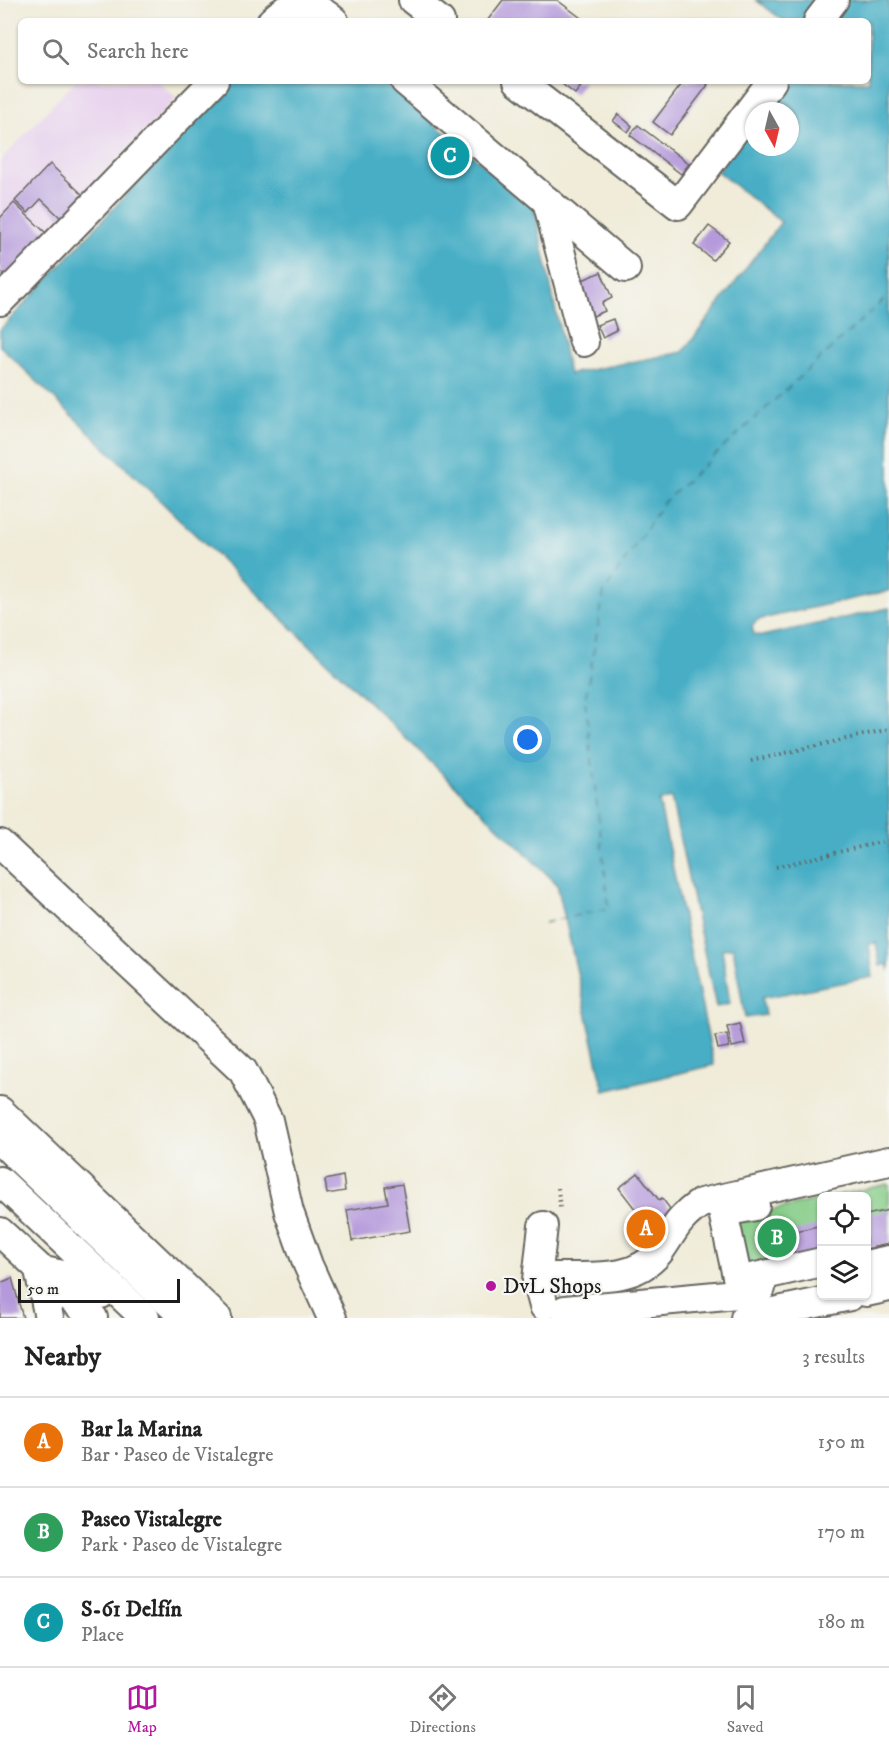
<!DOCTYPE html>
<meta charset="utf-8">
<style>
body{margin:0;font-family:"IM FELL DW Pica",serif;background:#f6f6f6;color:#222}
.controls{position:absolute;right:18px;bottom:18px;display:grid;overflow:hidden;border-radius:9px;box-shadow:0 2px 4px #0004}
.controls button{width:54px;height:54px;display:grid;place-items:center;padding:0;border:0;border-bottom:2px solid #e0e0e0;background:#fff;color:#222;font:30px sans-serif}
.compass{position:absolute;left:745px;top:102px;width:54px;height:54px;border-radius:50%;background:#fff;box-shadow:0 2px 4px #0004;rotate:172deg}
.scale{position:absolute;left:18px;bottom:15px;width:162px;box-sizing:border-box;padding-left:6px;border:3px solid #1c1c1c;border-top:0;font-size:16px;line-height:21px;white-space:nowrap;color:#1c1c1c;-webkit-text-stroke:4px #f6f6f2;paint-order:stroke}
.you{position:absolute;left:528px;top:740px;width:21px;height:21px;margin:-15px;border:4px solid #fff;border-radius:50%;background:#1a73e8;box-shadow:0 0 0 9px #1a73e833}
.badge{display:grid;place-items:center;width:39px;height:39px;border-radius:50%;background:#b5179e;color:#fff;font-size:20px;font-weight:700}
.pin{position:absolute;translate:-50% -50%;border:3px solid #fff;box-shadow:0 2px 6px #0006}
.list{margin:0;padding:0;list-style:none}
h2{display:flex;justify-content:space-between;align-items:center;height:78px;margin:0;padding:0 24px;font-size:26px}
h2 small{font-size:20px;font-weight:400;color:#767676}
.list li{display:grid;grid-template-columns:39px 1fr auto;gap:18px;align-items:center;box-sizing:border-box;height:90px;padding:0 24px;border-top:2px solid #e0e0e0}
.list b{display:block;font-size:22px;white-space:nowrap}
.list p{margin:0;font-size:20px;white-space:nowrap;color:#767676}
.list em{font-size:20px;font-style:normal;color:#767676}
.icon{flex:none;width:33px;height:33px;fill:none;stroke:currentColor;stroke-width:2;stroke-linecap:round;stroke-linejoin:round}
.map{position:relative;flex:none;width:889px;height:1318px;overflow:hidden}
.search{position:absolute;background:#fff;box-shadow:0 2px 4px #0004;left:18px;right:18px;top:18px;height:66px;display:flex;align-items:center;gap:15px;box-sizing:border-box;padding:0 21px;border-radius:9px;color:#767676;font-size:22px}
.sheet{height:348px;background:#fff}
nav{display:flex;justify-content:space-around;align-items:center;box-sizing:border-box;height:84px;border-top:2px solid #e0e0e0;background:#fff;font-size:16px;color:#767676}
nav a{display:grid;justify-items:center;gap:3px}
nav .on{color:#b5179e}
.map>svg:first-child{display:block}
.built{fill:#e8d2ee}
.green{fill:#85cc87;stroke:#507452;stroke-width:1.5}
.water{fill:#46aec5;stroke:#316570;stroke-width:1.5}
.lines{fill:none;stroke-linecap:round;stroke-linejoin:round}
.ferry{stroke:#2f5e68;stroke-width:1.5;stroke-dasharray:8 6;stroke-linecap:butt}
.building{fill:#b59adb}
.minor-casing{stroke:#66655e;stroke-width:32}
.path{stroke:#66655e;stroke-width:4;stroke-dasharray:1.5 4.5;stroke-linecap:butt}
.minor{stroke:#fff;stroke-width:28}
.poi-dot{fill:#b5179e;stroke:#f6f6f2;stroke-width:2}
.labels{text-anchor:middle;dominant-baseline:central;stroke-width:4.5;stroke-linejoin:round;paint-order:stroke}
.poi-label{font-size:22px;fill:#1c1c1c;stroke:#f6f6f2;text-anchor:start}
</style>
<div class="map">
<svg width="889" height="1318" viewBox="0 0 889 1318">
<rect width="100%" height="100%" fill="#f6f6f2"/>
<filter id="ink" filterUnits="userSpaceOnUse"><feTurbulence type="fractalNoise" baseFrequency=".0167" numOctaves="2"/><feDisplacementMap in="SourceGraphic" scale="12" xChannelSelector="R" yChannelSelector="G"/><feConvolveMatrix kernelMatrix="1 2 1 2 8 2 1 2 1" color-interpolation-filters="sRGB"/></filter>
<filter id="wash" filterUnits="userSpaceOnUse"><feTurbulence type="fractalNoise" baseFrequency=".008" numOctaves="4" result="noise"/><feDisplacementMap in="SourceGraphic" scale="24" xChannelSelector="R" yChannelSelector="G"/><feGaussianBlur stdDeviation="1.35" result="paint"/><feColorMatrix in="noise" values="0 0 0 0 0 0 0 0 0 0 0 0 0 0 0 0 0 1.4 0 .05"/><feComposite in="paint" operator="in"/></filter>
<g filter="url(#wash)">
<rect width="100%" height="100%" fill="#f0ecd9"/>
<polygon class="built" points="75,81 158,81 176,98 7,277 0,271 0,161"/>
<g class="green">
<polygon points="889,1184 889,1242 867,1247 866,1196 832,1196"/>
<polygon points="821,1199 821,1257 740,1275 728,1220"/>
</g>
<g class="water">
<polygon points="756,0 819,0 803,21 784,21"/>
<polygon points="848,0 889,0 889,591 757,620 752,627 754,634 762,636 889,608 889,972 887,964 880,966 876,943 869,944 873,977 762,998 765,1015 745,1018 733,948 722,949 730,1004 716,1007 671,798 659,801 714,1065 604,1091 557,884 0,346 0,330 232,81 382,81 534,206 569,374 683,352 781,222 717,171 754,123 754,147 790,147 790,111 763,111 786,81 868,81 868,21 832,21"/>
</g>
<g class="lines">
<polyline class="ferry" points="544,923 609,908 585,701 604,592 664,502 889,295"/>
</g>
<g id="blocks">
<g class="building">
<polygon points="503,0 557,0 585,21 487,21"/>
<polygon points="558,81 585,81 575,94"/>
<polygon points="684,81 703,81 708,85 670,135 653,122"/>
<polygon points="618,114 632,126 628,132 613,121"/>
<polygon points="638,125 689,164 681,174 630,135"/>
<polygon points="50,164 84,196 62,219 41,199 28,213 15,201"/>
<polygon points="14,203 47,234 7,277 0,271 0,218"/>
<polygon points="709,226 729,241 713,260 694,245"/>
<polygon points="601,272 612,298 602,303 605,311 593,316 578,282"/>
<polygon points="613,319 617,331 603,338 597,325"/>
<polygon points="740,1023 745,1044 732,1047 727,1026"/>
<polygon points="727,1034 729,1047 718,1049 715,1036"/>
<polygon points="638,1173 659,1200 662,1198 674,1214 652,1231 619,1188"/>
<polygon points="343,1176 345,1191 327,1194 325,1180"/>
<polygon points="402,1184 410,1231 352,1241 347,1210 388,1203 385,1187"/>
<polygon points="889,1210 889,1244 866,1249 866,1215"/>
<polygon points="822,1225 822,1259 785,1268 778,1235"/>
<polygon points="12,1278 23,1318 0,1318 0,1283"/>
</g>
</g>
</g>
<g filter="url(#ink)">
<use href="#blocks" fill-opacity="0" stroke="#66655e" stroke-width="1.5"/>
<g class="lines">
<defs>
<g id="minor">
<polyline points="413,0 440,21"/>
<path d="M272,21c20,-21 42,-18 62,0"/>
<polyline points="818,21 834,0"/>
<polyline points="405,81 626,268"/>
<polyline points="518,81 678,205 772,81"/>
<polyline points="547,201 584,342"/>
<polyline points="0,301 214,81"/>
<polyline points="0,844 243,1071 268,1120 289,1212 308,1265 332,1318"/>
<polyline points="0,1111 217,1318"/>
<polyline points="0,1140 185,1318"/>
<polyline points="0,1181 145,1318"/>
<polyline points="755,1206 723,1212 738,1281 822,1262"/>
<polyline points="543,1226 537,1280 544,1306"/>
<polyline points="0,1232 93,1318"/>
<polyline points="866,1265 889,1260"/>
<path d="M555,1277c35,-1 79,6 104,-25 16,-22 17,-32 42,-49l188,-42"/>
<polyline points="866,1292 889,1287"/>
<polyline points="565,1310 737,1294 761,1288"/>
<polyline points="49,1318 39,1270 86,1280 101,1294"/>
<polyline points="745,1318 850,1296"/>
</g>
</defs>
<use href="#minor" class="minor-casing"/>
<g class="path">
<polyline points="751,761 889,729"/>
<polyline points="776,867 889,840"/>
<polyline points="558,1188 560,1210"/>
</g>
<use href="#minor" class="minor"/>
</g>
</g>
<circle class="poi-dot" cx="491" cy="1286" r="6"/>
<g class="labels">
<g class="poi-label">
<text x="503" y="1286">DvL Shops</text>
</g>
</g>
</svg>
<div class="controls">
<button><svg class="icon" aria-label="locate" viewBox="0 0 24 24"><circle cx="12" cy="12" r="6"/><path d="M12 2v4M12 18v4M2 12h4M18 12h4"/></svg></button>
<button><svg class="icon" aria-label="layers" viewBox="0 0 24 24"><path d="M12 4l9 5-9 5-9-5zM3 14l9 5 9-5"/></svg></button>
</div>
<svg class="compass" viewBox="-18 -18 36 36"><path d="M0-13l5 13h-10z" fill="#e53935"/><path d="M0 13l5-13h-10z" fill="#767676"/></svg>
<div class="scale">50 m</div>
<div class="you"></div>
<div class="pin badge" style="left:646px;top:1229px;background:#e8710a">A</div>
<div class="pin badge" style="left:777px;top:1238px;background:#2e9e5b">B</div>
<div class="pin badge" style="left:450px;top:156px;background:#0f9aa8">C</div>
<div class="search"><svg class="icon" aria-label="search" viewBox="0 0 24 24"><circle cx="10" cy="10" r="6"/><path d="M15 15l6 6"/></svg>Search here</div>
</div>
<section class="sheet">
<h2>Nearby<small>3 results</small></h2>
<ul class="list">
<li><span class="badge" style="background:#e8710a">A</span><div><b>Bar la Marina</b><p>Bar · Paseo de Vistalegre</p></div><em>150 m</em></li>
<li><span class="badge" style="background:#2e9e5b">B</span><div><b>Paseo Vistalegre</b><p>Park · Paseo de Vistalegre</p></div><em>170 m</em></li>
<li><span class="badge" style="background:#0f9aa8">C</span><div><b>S-61 Delfín</b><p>Place</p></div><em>180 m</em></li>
</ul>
</section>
<nav>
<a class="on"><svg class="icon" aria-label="map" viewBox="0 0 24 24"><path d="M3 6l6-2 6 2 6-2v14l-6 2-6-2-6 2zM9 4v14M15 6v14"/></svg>Map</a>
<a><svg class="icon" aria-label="directions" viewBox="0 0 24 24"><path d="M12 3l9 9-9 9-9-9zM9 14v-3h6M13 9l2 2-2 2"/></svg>Directions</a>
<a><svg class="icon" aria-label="saved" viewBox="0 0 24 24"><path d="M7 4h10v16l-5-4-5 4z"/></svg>Saved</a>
</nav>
